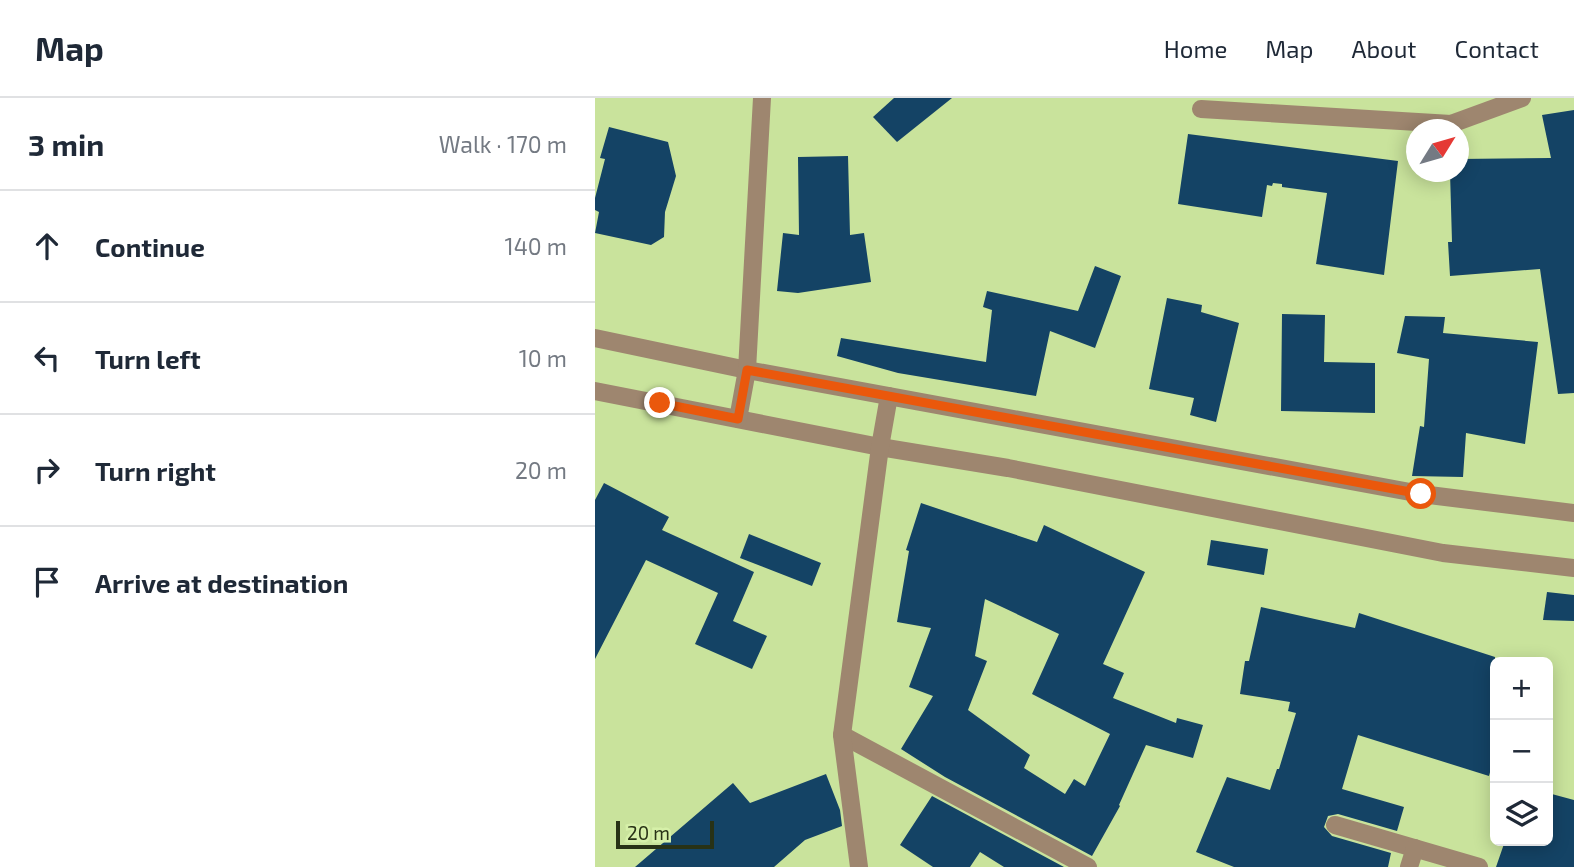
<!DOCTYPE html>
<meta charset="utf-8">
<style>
body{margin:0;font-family:"Exo 2",sans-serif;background:#f2f2f3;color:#1f2937}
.controls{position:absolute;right:21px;bottom:21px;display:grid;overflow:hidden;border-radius:10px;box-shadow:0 4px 18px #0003}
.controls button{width:63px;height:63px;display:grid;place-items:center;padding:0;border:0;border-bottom:2px solid #e0e1e3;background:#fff;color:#1f2937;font:35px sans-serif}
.compass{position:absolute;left:811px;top:21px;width:63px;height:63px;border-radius:50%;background:#fff;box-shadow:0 4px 18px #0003;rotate:53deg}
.scale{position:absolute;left:21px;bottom:18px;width:98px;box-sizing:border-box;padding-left:7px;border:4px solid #283216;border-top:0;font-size:19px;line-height:24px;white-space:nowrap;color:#283216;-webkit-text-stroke:5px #d6f0a9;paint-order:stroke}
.stop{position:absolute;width:21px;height:21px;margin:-16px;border:5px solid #ea580c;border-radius:50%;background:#fff}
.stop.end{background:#ea580c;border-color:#fff;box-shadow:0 2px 7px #0008}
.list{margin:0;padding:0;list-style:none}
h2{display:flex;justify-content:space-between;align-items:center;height:91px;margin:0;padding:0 28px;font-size:30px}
h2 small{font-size:23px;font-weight:400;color:#747a83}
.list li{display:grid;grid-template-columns:46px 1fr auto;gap:21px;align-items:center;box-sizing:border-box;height:112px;padding:0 28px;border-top:2px solid #e0e1e3}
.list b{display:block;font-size:26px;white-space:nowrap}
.list em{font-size:23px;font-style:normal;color:#747a83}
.icon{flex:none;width:38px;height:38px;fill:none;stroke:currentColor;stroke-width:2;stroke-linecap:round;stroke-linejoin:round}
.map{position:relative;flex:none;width:979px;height:769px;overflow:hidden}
header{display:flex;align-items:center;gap:42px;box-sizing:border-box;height:98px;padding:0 35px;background:#fff;border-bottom:2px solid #e0e1e3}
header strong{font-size:33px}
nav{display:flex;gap:38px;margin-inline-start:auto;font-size:24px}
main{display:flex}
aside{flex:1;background:#fff}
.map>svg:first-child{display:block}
.building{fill:#144365;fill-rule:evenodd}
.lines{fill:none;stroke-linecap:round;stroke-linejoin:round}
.minor{stroke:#9e866f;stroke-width:18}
.route{stroke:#ea580c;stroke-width:9}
</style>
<header>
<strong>Map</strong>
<nav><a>Home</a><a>Map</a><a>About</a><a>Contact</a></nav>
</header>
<main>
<aside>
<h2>3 min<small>Walk · 170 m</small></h2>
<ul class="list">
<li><svg class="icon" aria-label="ahead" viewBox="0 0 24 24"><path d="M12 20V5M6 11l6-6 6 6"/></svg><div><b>Continue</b></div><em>140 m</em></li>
<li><svg class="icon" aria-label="left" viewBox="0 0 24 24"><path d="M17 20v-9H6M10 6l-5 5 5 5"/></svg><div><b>Turn left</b></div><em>10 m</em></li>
<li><svg class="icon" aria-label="right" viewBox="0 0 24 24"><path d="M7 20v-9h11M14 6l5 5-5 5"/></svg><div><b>Turn right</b></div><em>20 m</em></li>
<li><svg class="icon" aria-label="arrive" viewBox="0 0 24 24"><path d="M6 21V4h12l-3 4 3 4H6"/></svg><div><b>Arrive at destination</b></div></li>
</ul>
</aside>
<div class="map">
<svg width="979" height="769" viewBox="0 0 979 769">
<rect width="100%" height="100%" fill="#c9e39c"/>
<g class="building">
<polygon points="299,0 357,0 302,44 278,19"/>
<polygon points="979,12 979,295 963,296 945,171 855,178 853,144 857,144 855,74 864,74 864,61 956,60 947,17"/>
<polygon points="14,29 73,44 81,78 70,114 69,139 56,147 0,135 4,114 0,112 0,100 10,61 5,60"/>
<polygon points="593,36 803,63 789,177 721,166 732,95 687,89 687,86 678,85 677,88 672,87 667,119 583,106"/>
<polygon points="253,58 255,137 269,135 276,184 203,195 182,193 188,135 204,137 203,59"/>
<polygon points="500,168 526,178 500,250 455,233 441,298 303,275 242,258 246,240 391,264 397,212 388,209 392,193 483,213"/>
<polygon points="572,200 607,207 606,214 644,225 621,324 595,317 599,300 554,291"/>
<polygon points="687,216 730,217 729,264 780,265 780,315 686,313"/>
<polygon points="810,218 850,219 848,235 943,244 930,346 871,335 868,379 817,378 825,328 829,329 834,261 802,255"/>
<polygon points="9,385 74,419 67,432 159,474 138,523 172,538 157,571 100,546 123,495 51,462 0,561 0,402"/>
<path d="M326,405l116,39 7,-17 101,47 -42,92 21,9 -11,25 63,25 1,-5 26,7 -10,33 -47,-13 -27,60 1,1 -28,50 -147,-79 -44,-28 32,-53 -24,-9 22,-59 -34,-6 12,-71 -3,-1zM390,501l74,35 -27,60 78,40 -25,52 -11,-7 -9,15 -41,-26 6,-13 -62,-45 19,-49 -12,-5z"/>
<polygon points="154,436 226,465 217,488 145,460"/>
<polygon points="616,442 673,451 669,477 612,467"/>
<polygon points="952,494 979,497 979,523 948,522"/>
<polygon points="666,509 760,530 764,515 900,559 900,656 894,678 763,637 747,691 809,709 802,733 743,716 733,718 729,729 737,738 796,755 793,769 639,769 601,754 632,679 675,692 682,671 684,671 701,615 693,613 695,604 645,596 650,563 654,563"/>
<polygon points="231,676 245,712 247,728 210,742 179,769 40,769 138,685 155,705"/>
<polygon points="953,695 979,702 979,769 901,769 910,743 953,743"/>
<polygon points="337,698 469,769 409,769 385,754 375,769 338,769 305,747"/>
</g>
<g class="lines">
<g class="minor">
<polyline points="606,11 856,26 927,0"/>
<polyline points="0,240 152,272 826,396 979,415"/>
<polyline points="0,293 285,349 413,370 848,455 979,470"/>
<polyline points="143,321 152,272 167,0"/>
<polyline points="247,637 493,769"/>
<polyline points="740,727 884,769"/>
<polyline points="264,769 247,637 285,349 294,298"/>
<polyline points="814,769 820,750"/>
</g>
</g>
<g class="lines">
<polyline class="route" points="65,305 143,321 152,272 826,396"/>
</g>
</svg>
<div class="controls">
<button>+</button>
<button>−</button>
<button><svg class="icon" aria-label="layers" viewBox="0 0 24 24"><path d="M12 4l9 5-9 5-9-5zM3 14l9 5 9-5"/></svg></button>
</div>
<svg class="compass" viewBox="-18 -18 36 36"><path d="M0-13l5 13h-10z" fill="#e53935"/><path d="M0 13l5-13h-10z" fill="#747a83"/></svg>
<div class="scale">20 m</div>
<div class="stop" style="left:826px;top:396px"></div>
<div class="stop end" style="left:65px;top:305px"></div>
</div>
</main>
